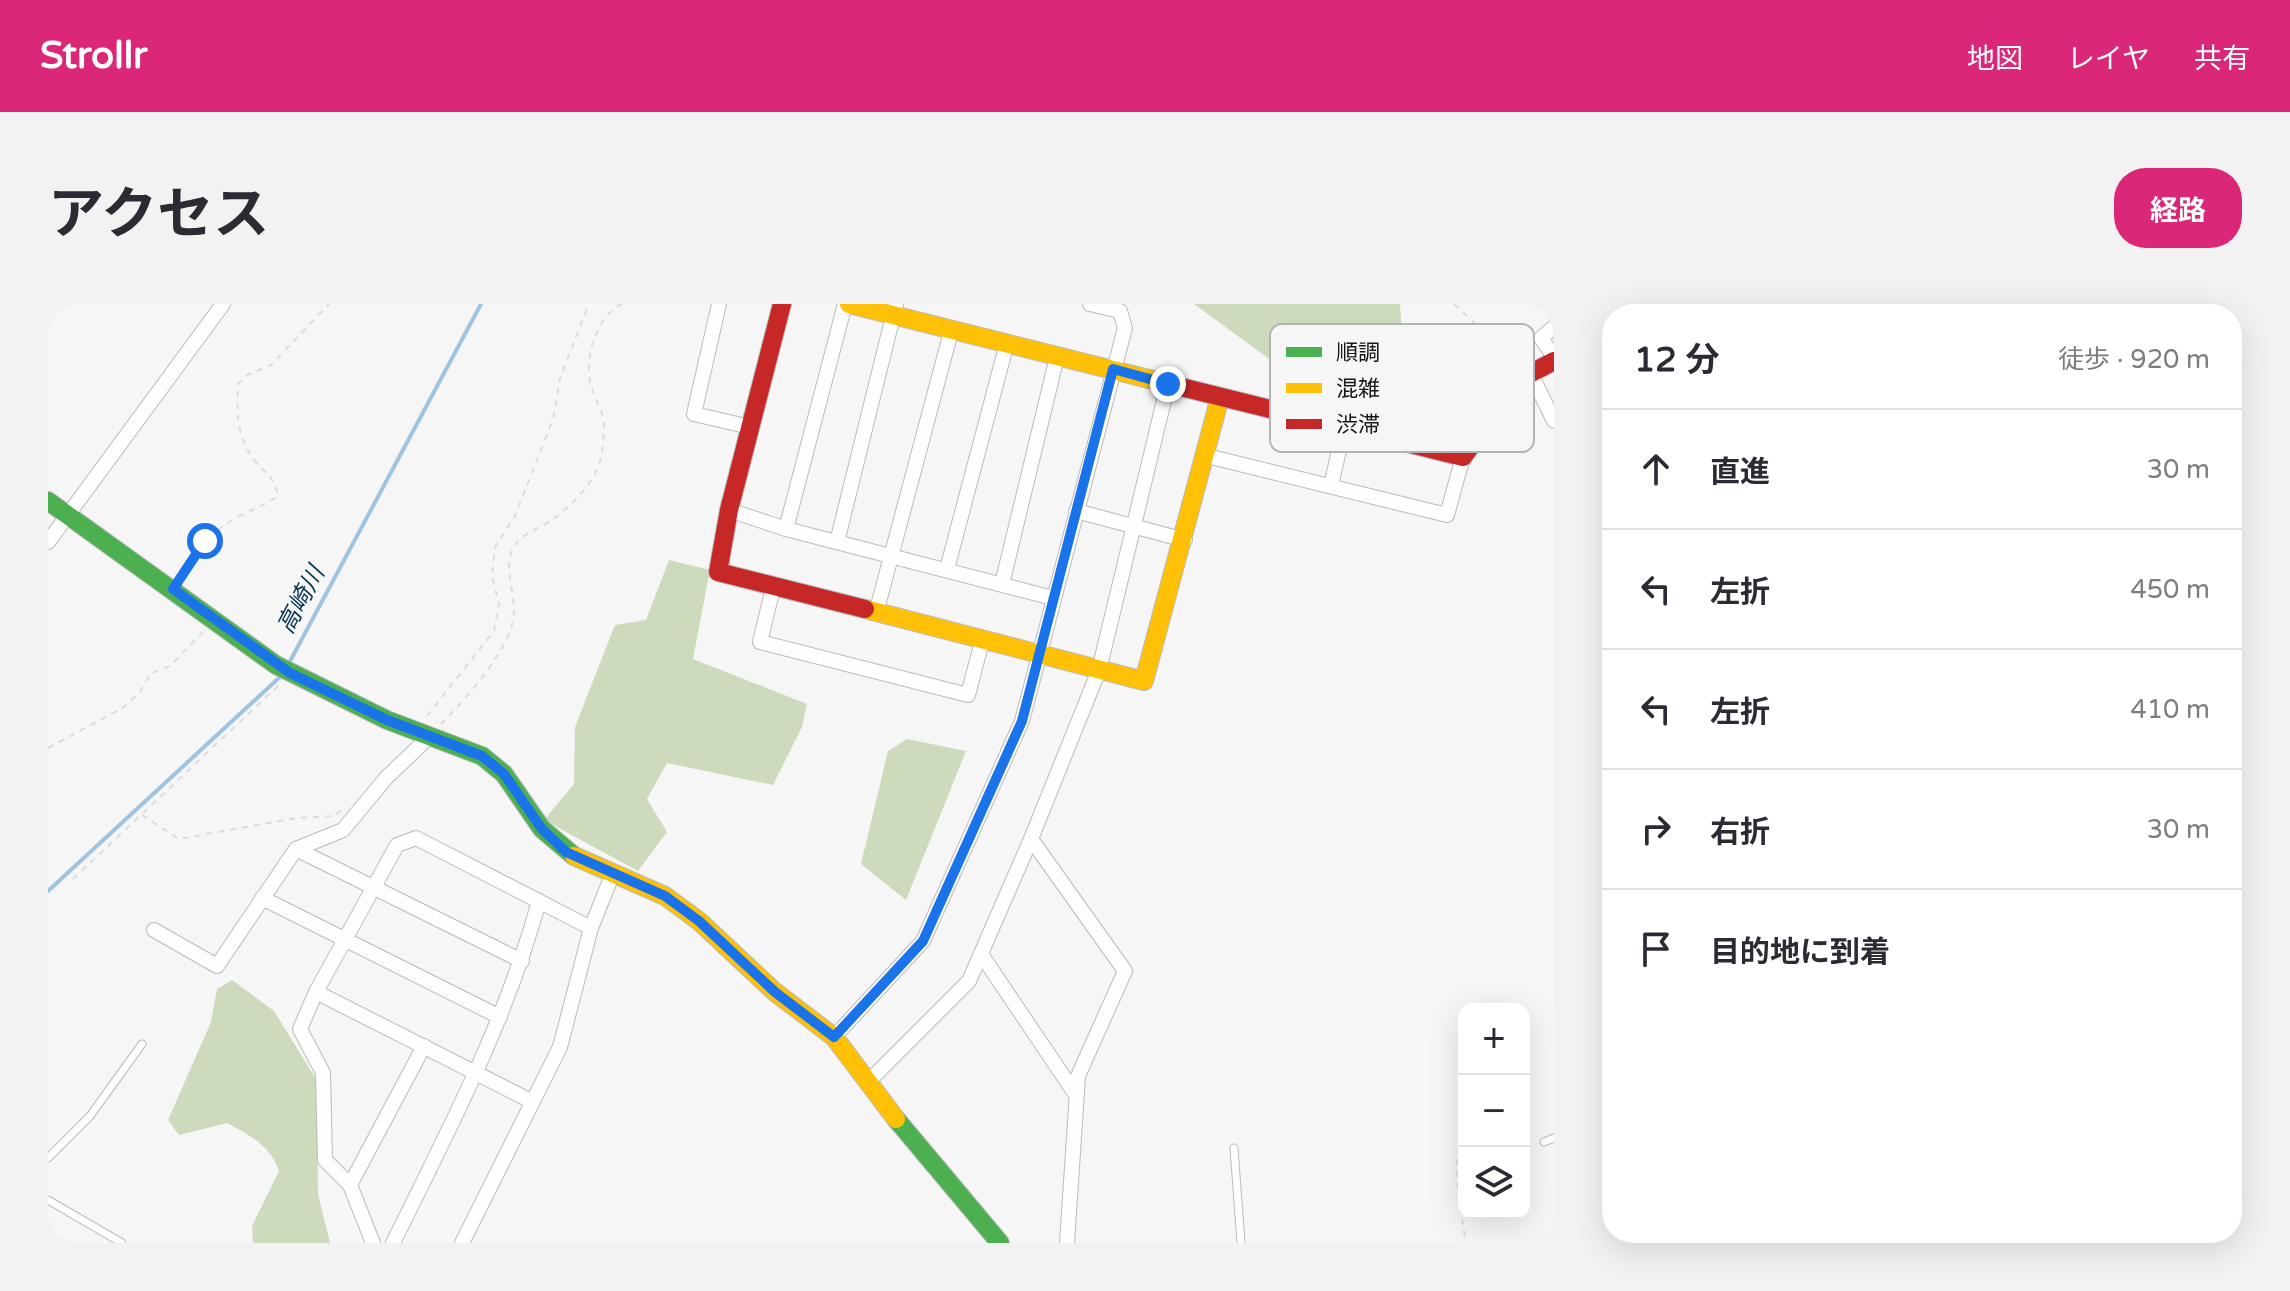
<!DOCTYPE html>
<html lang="ja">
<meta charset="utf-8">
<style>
body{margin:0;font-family:"Varela Round","Noto Sans JP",sans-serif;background:#f2f2f3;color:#2b2b33}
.controls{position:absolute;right:24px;bottom:24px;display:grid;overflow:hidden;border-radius:16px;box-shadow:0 8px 32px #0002}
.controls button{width:72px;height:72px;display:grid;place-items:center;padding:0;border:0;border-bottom:2px solid #e1e1e2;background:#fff;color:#2b2b33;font:40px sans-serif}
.stop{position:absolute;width:24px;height:24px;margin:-18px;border:6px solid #1a73e8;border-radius:50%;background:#fff}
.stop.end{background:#1a73e8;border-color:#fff;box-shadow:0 2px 8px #0008}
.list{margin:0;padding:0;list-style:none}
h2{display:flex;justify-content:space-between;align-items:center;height:104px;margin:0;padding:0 32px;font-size:34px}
h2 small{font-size:26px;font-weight:400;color:#7c7c81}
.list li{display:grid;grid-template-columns:52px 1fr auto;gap:24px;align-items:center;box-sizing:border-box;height:120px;padding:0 32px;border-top:2px solid #e1e1e2}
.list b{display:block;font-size:30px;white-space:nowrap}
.list em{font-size:26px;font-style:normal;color:#7c7c81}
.icon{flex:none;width:44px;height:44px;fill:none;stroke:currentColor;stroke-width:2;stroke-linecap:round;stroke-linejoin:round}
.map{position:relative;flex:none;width:1506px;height:939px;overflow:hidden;border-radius:32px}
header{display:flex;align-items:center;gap:48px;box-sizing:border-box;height:112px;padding:0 40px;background:#db2777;color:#fff}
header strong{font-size:38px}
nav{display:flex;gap:44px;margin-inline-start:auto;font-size:28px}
.intro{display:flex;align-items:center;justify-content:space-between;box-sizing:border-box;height:192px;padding:0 48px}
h1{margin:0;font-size:56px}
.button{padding:20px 36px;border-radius:32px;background:#db2777;color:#fff;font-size:28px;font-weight:700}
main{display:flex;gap:48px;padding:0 48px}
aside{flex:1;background:#fff;border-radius:32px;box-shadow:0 8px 32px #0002}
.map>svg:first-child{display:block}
.forest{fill:#cddbbc}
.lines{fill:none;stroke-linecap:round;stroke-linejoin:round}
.stream{stroke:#9ec4e0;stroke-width:4}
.lane-casing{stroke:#bbbbbc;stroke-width:9}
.street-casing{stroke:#bbbbbc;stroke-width:16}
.fast-casing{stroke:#bbbbbc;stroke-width:20}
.slow-casing{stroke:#bbbbbc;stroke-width:20}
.jam-casing{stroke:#bbbbbc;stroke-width:20}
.path{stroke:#dcdcdc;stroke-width:2;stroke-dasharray:6 6;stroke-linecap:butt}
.lane{stroke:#fefefe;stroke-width:7}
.street{stroke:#fefefe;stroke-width:14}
.fast{stroke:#4caf50;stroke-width:18}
.slow{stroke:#ffc107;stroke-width:18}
.jam{stroke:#c62828;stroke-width:18}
.route{stroke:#1a73e8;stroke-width:10}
.labels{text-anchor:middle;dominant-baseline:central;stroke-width:6;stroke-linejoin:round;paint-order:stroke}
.water-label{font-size:24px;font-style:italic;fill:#083550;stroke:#f6f6f7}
.key{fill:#f6f6f7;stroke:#b3b3b4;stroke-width:2}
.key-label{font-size:22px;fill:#171717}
</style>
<header>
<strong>Strollr</strong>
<nav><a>地図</a><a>レイヤ</a><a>共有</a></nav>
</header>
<div class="intro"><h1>アクセス</h1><a class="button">経路</a></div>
<main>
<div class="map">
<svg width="1506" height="939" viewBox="0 0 1506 939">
<rect width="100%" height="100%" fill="#f6f6f7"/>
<g class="forest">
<polygon points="1146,0 1352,0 1354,27 1419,49 1446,81 1419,116 1355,113 1242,70"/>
<polygon points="621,256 662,266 645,355 759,400 754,423 725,481 619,459 599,495 619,528 590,567 496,516 526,480 527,423 567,321 598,316"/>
<polygon points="859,435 918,447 858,596 813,560 840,447"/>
<path d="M184,676l42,31 42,68 2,115 12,49h-77l-1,-17 27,-55c-8,-25 -31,-37 -52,-48l-48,12 -11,-15 43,-98 6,-33z"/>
</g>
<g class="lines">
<g class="stream">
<polyline points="240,361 433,0"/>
<polyline points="0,587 233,372"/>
</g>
<defs>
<g id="lane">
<polyline points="1496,838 1506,834"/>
<polyline points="1186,844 1193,939"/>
<polyline points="0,854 42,812 94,740"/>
<polyline points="0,896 74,939"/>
</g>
<g id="street">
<polyline points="671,0 646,110 702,123"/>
<polyline points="1506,23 1493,34 1506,53"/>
<polyline points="1484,72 1506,117"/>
<polyline points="1159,152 1399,211 1415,153"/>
<polyline points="1283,182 1296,124"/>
<polyline points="681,206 738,225 1005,294"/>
<polyline points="1028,207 1137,236"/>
<polyline points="738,225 797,0"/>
<polyline points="0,238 175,0"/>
<polyline points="789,238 848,0"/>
<polyline points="899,265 959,39"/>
<polyline points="954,280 1009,53"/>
<polyline points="725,284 712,338 920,391 934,337"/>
<polyline points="828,309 904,24"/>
<polyline points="983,535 1077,667 1030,772 1019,939"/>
<polyline points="248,545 474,657"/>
<polyline points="214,594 452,713"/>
<polyline points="106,626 169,662 248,545 295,526 338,474 382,432"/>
<polyline points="933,650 1028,791"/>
<polyline points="268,688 485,798"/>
<polyline points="786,733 875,637 974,417 1077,24 1072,7 1042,0"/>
<polyline points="822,776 921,677 983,535 1051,366 1120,80"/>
<polyline points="302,881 376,742"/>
<polyline points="325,939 302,881 277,856 275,769 252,725 268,688 349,541 368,534 543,624"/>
<path d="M345,939c55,-112 113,-221 146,-342"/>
<polyline points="414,939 512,743 543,624 565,569"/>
</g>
<g id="fast">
<polyline points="0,197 228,361 339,416 434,452 456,470 494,525 526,552"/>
<polyline points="848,815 952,939"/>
</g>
<g id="slow">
<polyline points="801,0 1117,79"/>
<polyline points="817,305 1096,377 1172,93"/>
<polyline points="526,552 617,592 651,617 727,688 786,733 848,815"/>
</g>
<g id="jam">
<polyline points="734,0 681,206 670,268 817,305"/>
<polyline points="1117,79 1415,153 1472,75 1506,57"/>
</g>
</defs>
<use href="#lane" class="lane-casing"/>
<use href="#street" class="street-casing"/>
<use href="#fast" class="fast-casing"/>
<use href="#slow" class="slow-casing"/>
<use href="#jam" class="jam-casing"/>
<g class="path">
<polyline points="1406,0 1468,57"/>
<path d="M133,273c15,-23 28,-43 51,-57 15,-9 31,-13 46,-24 -5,-24 -16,-23 -28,-42 -14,-21 -13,-46 -12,-70l9,-9 24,-10 58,-61"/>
<polyline points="379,412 446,327 451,300 444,272 447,243 467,212 505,115 512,74 541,0"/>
<path d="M393,420c23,-23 66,-71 72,-104 5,-23 -11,-49 0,-72 8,-15 26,-19 39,-28 21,-15 46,-40 50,-67 1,-10 3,-26 1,-36 -5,-16 -14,-29 -14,-46 -1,-24 11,-57 33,-67"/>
<polyline points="0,444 76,403 92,388 102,370 122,362 155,328"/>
<polyline points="94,511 131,535 248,514 287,512 294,505"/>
<polyline points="25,575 231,381"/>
<path d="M1416,832c-15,22 -2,80 2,107"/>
</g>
<use href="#lane" class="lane"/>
<use href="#street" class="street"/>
<use href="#fast" class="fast"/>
<use href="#slow" class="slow"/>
<use href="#jam" class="jam"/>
</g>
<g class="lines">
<polyline class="route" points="157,237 125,285 242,369 339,416 434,452 456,470 494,525 518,548 617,592 651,617 727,688 786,733 875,637 974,417 1065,65 1120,80"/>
</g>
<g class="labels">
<g class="water-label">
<text transform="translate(253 296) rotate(-62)">高崎川</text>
</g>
</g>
<rect x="1222" y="20" width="264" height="128" rx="12" class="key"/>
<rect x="1238" y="43" width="36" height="10" fill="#4caf50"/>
<rect x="1238" y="79" width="36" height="10" fill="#ffc107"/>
<rect x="1238" y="115" width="36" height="10" fill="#c62828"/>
<g class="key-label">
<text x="1288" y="56">順調</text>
<text x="1288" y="92">混雑</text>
<text x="1288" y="128">渋滞</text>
</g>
</svg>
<div class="controls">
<button>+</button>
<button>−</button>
<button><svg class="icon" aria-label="layers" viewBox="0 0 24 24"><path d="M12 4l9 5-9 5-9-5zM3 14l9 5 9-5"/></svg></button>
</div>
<div class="stop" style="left:157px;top:237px"></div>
<div class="stop end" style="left:1120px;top:80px"></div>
</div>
<aside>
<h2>12 分<small>徒歩 · 920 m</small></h2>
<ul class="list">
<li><svg class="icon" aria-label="ahead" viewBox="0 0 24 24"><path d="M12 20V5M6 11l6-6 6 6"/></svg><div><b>直進</b></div><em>30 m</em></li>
<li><svg class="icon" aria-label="left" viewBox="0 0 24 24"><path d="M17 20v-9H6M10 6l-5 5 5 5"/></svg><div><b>左折</b></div><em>450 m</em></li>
<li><svg class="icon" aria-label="left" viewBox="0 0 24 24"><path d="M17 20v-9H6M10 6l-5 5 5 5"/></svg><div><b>左折</b></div><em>410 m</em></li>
<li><svg class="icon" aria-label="right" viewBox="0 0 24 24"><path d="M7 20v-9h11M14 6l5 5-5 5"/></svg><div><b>右折</b></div><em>30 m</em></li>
<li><svg class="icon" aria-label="arrive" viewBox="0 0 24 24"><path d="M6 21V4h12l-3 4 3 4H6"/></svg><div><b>目的地に到着</b></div></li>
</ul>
</aside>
</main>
